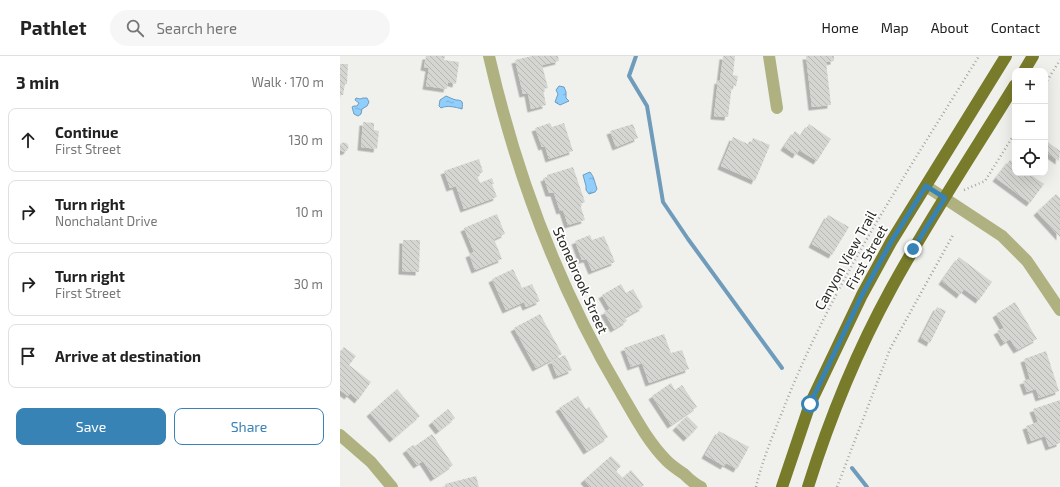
<!DOCTYPE html>
<meta charset="utf-8">
<style>
body{margin:0;font-family:"Exo 2",sans-serif;background:#f6f6f6;color:#222}
.controls{position:absolute;right:12px;top:12px;display:grid;overflow:hidden;border-radius:8px;box-shadow:0 4px 16px #0002}
.controls button{width:36px;height:36px;display:grid;place-items:center;padding:0;border:0;border-bottom:1px solid #e0e0e0;background:#fff;color:#222;font:20px sans-serif}
.stop{position:absolute;width:12px;height:12px;margin:-9px;border:3px solid #3883b6;border-radius:50%;background:#fff}
.stop.end{background:#3883b6;border-color:#fff;box-shadow:0 1px 4px #0008}
.list{margin:0;padding:0;list-style:none}
h2{display:flex;justify-content:space-between;align-items:center;height:52px;margin:0;padding:0 16px;font-size:17px}
h2 small{font-size:13px;font-weight:400;color:#767676}
.list li{display:grid;grid-template-columns:26px 1fr auto;gap:12px;align-items:center;box-sizing:border-box;height:64px;margin:0 8px 8px;padding:0 8px;border:1px solid #e0e0e0;border-radius:8px}
.list b{display:block;font-size:15px;white-space:nowrap}
.list p{margin:0;font-size:13px;white-space:nowrap;color:#767676}
.list em{font-size:13px;font-style:normal;color:#767676}
.actions{display:flex;gap:8px;padding:12px 16px}
.actions a{flex:1;padding:9px 0;border:1px solid #3883b6;border-radius:8px;text-align:center;font-size:14px;color:#3883b6}
.actions .main{background:#3883b6;color:#fff}
.icon{flex:none;width:22px;height:22px;fill:none;stroke:currentColor;stroke-width:2;stroke-linecap:round;stroke-linejoin:round}
.map{position:relative;flex:none;width:720px;height:431px;overflow:hidden}
header{display:flex;align-items:center;gap:24px;box-sizing:border-box;height:56px;padding:0 20px;background:#fff;border-bottom:1px solid #e0e0e0}
header strong{font-size:19px}
nav{display:flex;gap:22px;margin-inline-start:auto;font-size:14px}
.search{width:280px;height:36px;background:#f6f6f6;display:flex;align-items:center;gap:10px;box-sizing:border-box;padding:0 14px;border-radius:22px;color:#767676;font-size:15px}
main{display:flex}
aside{flex:1;background:#fff}
.map>svg:first-child{display:block}
.water{fill:url(#water-ripples);stroke:#709cbc}
.lines{fill:none;stroke-linecap:round;stroke-linejoin:round}
.stream{stroke:#709cbc;stroke-width:4}
.building{fill:url(#building-back-hatch);filter:url(#shadow)}
.path{stroke:#a5a5a2;stroke-width:2.5;stroke-dasharray:1 3;stroke-linecap:butt}
.minor{stroke:#afb280;stroke-width:12}
.major{stroke:#787b2a;stroke-width:12}
.route{stroke:#3883b6;stroke-width:5}
.labels{text-anchor:middle;dominant-baseline:central;stroke-width:3.5;stroke-linejoin:round;paint-order:stroke}
.street-label{font-size:14px;fill:#272725;stroke:#fffffe}
</style>
<header>
<strong>Pathlet</strong>
<div class="search"><svg class="icon" aria-label="search" viewBox="0 0 24 24"><circle cx="10" cy="10" r="6"/><path d="M15 15l6 6"/></svg>Search here</div>
<nav><a>Home</a><a>Map</a><a>About</a><a>Contact</a></nav>
</header>
<main>
<aside>
<h2>3 min<small>Walk · 170 m</small></h2>
<ul class="list">
<li><svg class="icon" aria-label="ahead" viewBox="0 0 24 24"><path d="M12 20V5M6 11l6-6 6 6"/></svg><div><b>Continue</b><p>First Street</p></div><em>130 m</em></li>
<li><svg class="icon" aria-label="right" viewBox="0 0 24 24"><path d="M7 20v-9h11M14 6l5 5-5 5"/></svg><div><b>Turn right</b><p>Nonchalant Drive</p></div><em>10 m</em></li>
<li><svg class="icon" aria-label="right" viewBox="0 0 24 24"><path d="M7 20v-9h11M14 6l5 5-5 5"/></svg><div><b>Turn right</b><p>First Street</p></div><em>30 m</em></li>
<li><svg class="icon" aria-label="arrive" viewBox="0 0 24 24"><path d="M6 21V4h12l-3 4 3 4H6"/></svg><div><b>Arrive at destination</b></div></li>
</ul>
<div class="actions"><a class="main">Save</a><a>Share</a></div>
</aside>
<div class="map">
<svg width="720" height="431" viewBox="0 0 720 431">
<defs>
<pattern id="water-ripples" width="26" height="14" patternUnits="userSpaceOnUse"><rect width="26" height="14" fill="#8fcefd"/><path d="M2 4q2-2 4 0t4 0M15 11q2-2 4 0t4 0" fill="none" stroke="#7bb1d9"/></pattern>
<pattern id="building-back-hatch" width="6" height="6" patternUnits="userSpaceOnUse"><rect width="6" height="6" fill="#d5d6d2"/><path d="M-1 5l2 2M0 0l6 6M5-1l2 2" fill="none" stroke="#b7b8b4"/></pattern>
<filter id="shadow"><feDropShadow dx="-3.5" dy="3.5" stdDeviation="0" flood-color="#0004"/></filter>
</defs>
<rect width="100%" height="100%" fill="#f0f1ed"/>
<g class="water">
<polygon points="219,30 224,31 226,36 226,42 229,45 220,49 215,46 218,38 216,34"/>
<path d="M106,40c3,1 6,3 10,4 7,0 7,2 6,9 -7,-2 -15,-4 -21,-1l-2,-2 1,-6z"/>
<polygon points="16,42 20,43 23,42 27,42 29,46 27,50 22,53 21,58 18,60 14,58 12,51 14,50 17,50 19,47 15,44"/>
<path d="M250,116c4,4 5,12 7,17l-2,3 -6,2 -3,-4v-4l-3,-11z"/>
</g>
<g class="lines">
<g class="stream">
<polyline points="296,0 289,20 307,50 323,146 348,183 442,312"/>
<polyline points="512,412 527,431"/>
</g>
</g>
<g class="building">
<polygon points="86,0 105,0 104,4 119,6 116,28 108,26 107,33 86,30 89,12 84,11"/>
<polygon points="192,0 218,0 219,5 202,9 208,32 203,33 206,49 191,53 188,37 183,38 175,4"/>
<polygon points="383,0 395,0 393,19 398,20 396,30 392,29 388,61 374,60 378,24 380,25"/>
<polygon points="466,0 494,0 494,5 486,6 491,49 472,51"/>
<polygon points="0,8 8,8 7,28 5,28 3,39 0,39"/>
<polygon points="23,66 34,67 34,74 39,75 37,93 21,91"/>
<polygon points="210,67 212,71 224,67 233,95 209,103 205,90 202,91 195,72"/>
<polygon points="293,68 298,82 276,91 270,75"/>
<polygon points="469,68 491,83 477,105 459,94 456,99 444,91 455,75 461,80"/>
<polygon points="393,81 410,89 413,82 430,89 415,125 381,110"/>
<polygon points="705,84 720,95 719,105 705,95"/>
<circle cx="4" cy="91" r="4.5"/>
<polygon points="139,103 143,116 137,119 140,127 152,122 154,128 152,128 157,141 124,153 116,130 110,132 104,115"/>
<polygon points="670,104 675,108 675,117 688,117 704,128 690,147 656,122"/>
<polygon points="233,111 245,146 240,148 245,164 228,169 223,154 220,155 214,137 209,137 204,122 207,121 207,119"/>
<polygon points="716,138 720,142 720,181 697,156"/>
<polygon points="157,158 165,178 154,183 162,203 135,214 129,198 134,196 124,172"/>
<polygon points="488,159 509,171 492,199 472,188"/>
<polygon points="250,179 252,184 264,180 275,206 252,215 247,203 242,204 235,185"/>
<polygon points="63,184 80,184 79,216 62,215"/>
<polygon points="619,201 652,226 639,244 624,233 620,239 602,225"/>
<polygon points="173,213 182,232 192,228 200,245 186,251 184,246 166,254 152,223"/>
<polygon points="281,228 286,237 293,233 303,251 285,261 287,265 274,273 264,256 270,253 262,239"/>
<polygon points="675,246 697,283 677,294 670,283 664,287 657,275 664,272 656,258"/>
<polygon points="597,251 606,255 590,287 581,282"/>
<polygon points="200,258 222,298 196,312 174,272"/>
<polygon points="324,278 331,297 342,294 349,313 309,327 302,307 291,311 284,292"/>
<polygon points="4,291 16,300 9,309 31,326 18,344 10,337 8,340 0,334 0,296"/>
<polygon points="706,295 719,335 699,342 696,333 687,336 683,325 690,323 684,303"/>
<polygon points="225,299 232,314 217,320 211,305"/>
<polygon points="331,327 335,334 342,329 357,351 331,369 312,340"/>
<polygon points="57,333 80,360 53,383 30,357"/>
<polygon points="238,340 246,353 249,351 268,381 247,395 219,352"/>
<polygon points="720,344 720,387 709,391 705,380 691,385 686,370 698,366 693,353"/>
<polygon points="108,353 115,362 99,375 92,366"/>
<polygon points="347,360 358,371 347,382 336,371"/>
<polygon points="379,375 409,391 397,413 386,407 384,410 365,399"/>
<polygon points="92,378 113,409 94,422 83,405 77,409 66,394 73,389 75,390"/>
<polygon points="271,400 281,410 276,415 283,422 291,414 304,429 302,431 250,431 244,424"/>
<polygon points="136,420 139,431 106,431 105,428"/>
</g>
<g class="lines">
<g class="path">
<polyline points="705,28 720,4"/>
<polyline points="624,134 645,125 675,77"/>
<path d="M416,431c6,-26 17,-52 27,-77 49,-126 125,-239 196,-354"/>
<polyline points="497,431 550,293 613,179"/>
</g>
<g class="minor">
<path d="M149,0c27,118 70,233 132,337 14,24 27,49 46,68 5,5 11,9 17,13 5,5 10,10 17,13"/>
<polyline points="429,0 437,52"/>
<polyline points="586,130 662,180 687,205 720,254"/>
<polyline points="0,379 31,406 52,431"/>
</g>
<g class="major">
<polyline points="684,15 693,0"/>
<polyline points="442,431 470,348 522,239 551,186 666,0"/>
<path d="M468,431c21,-67 49,-136 83,-198 38,-70 82,-136 124,-204"/>
</g>
</g>
<g class="lines">
<polyline class="route" points="470,348 522,239 551,186 586,130 605,142 573,193"/>
</g>
<g class="labels">
<g class="street-label">
<text transform="translate(526 201) rotate(-61)">First Street</text>
<text transform="translate(505 204) rotate(-61)">Canyon View Trail</text>
<text transform="translate(241 224) rotate(66)">Stonebrook Street</text>
</g>
</g>
</svg>
<div class="controls">
<button>+</button>
<button>−</button>
<button><svg class="icon" aria-label="locate" viewBox="0 0 24 24"><circle cx="12" cy="12" r="6"/><path d="M12 2v4M12 18v4M2 12h4M18 12h4"/></svg></button>
</div>
<div class="stop" style="left:470px;top:348px"></div>
<div class="stop end" style="left:573px;top:193px"></div>
</div>
</main>
